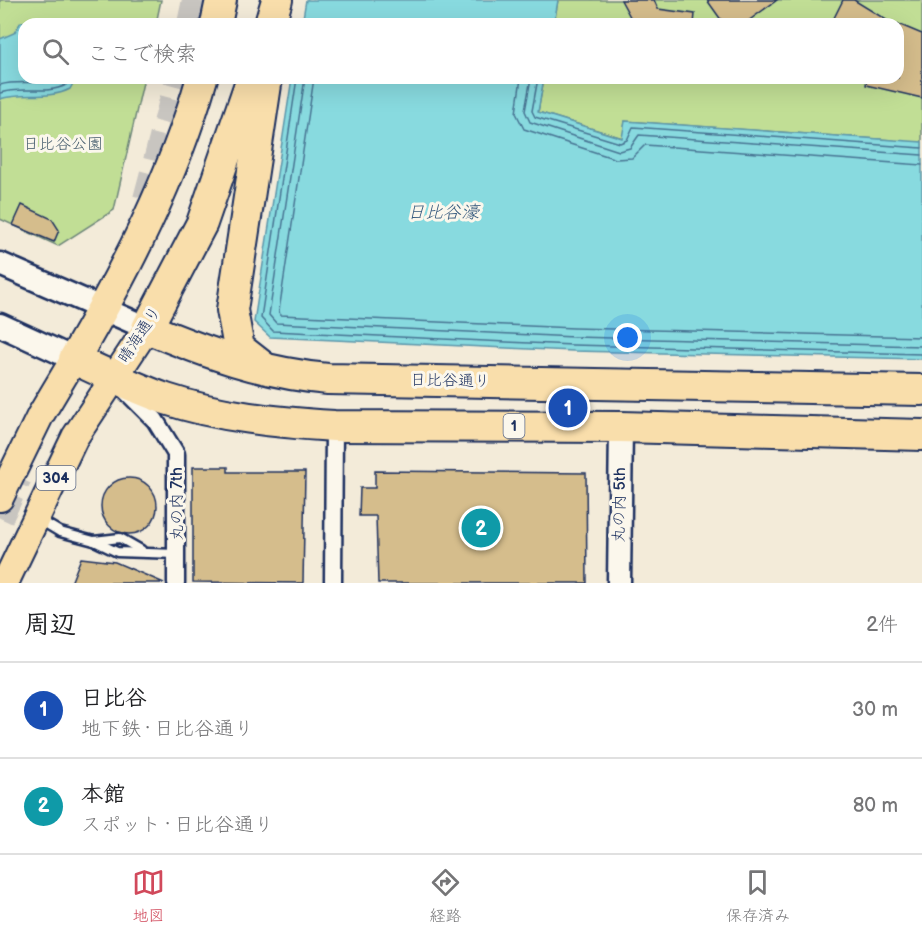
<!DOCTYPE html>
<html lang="ja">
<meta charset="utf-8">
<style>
body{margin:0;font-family:"Balsamiq Sans","Klee One",sans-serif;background:#f6f6f6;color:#202124}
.you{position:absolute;left:628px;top:338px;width:21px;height:21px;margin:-15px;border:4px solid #fff;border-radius:50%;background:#1a73e8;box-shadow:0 0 0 9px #1a73e833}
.badge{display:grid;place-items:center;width:39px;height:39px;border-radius:50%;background:#d1495b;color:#fff;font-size:20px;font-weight:700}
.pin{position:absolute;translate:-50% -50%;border:3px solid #fff;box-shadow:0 2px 6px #0006}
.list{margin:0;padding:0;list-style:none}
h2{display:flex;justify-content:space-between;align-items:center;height:78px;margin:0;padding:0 24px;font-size:26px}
h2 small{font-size:20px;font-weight:400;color:#757577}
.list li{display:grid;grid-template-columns:39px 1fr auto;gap:18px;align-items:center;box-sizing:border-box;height:96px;padding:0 24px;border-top:2px solid #e0e0e0}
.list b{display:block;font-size:22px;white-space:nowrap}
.list p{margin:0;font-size:20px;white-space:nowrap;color:#757577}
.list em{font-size:20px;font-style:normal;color:#757577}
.icon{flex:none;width:33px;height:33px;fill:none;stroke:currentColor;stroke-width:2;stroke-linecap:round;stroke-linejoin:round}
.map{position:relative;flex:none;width:922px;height:583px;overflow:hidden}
.search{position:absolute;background:#fff;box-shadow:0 6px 24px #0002;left:18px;right:18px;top:18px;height:66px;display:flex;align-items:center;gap:15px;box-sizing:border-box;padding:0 21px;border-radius:18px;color:#757577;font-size:22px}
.sheet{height:270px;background:#fff}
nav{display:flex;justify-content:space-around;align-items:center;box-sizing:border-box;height:84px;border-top:2px solid #e0e0e0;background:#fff;font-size:16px;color:#757577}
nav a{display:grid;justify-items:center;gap:3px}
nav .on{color:#d1495b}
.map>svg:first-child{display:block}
.green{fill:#c1de95;stroke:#6e867a;stroke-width:1.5}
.water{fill:#88dadf;stroke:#5c96ab;stroke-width:1.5}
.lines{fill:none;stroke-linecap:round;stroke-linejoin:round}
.shore{stroke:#477392;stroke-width:1.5}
.building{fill:#d5bd8c;stroke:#1b2f5e;stroke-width:1.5}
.primary-tunnel{stroke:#c8c5c0;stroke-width:26;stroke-dasharray:26 13;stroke-linecap:butt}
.lane-casing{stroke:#1b2f5e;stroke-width:13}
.street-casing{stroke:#1b2f5e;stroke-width:21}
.secondary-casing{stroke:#1b2f5e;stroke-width:27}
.primary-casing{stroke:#1b2f5e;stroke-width:30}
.highway-casing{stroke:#1b2f5e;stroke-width:34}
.lane{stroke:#fbf7ec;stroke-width:8}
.street{stroke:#fbf7ec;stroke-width:16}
.secondary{stroke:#fbf7ec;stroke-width:22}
.primary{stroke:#f9deab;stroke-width:26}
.highway{stroke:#f9deab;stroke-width:30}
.labels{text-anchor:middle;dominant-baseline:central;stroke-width:6;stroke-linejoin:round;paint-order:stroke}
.shield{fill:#fbf7ec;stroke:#5e6b89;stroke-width:1.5}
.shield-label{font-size:15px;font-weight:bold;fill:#1b2f5e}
.park-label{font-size:16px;fill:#445b6c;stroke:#fbf7ec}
.street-label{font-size:16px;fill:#1b2f5e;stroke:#fbf7ec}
.water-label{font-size:18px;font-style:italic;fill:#365a7e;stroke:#fbf7ec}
</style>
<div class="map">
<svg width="922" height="583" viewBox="0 0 922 583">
<rect width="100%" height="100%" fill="#f3ebd9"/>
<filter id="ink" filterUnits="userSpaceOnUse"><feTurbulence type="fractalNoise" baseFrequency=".0167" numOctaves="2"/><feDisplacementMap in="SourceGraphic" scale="12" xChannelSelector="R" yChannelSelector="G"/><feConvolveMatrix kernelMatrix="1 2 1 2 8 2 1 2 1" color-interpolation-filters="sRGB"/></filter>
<g filter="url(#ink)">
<g class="green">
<polygon points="0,0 161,0 156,24 24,24 24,78 144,78 114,210 58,246 0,219"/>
<polygon points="558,0 922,0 922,147 892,140 625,121 623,138 538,112 544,78 898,78 898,24 554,24"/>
</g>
<g class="water">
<polygon points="306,0 558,0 554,24 302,24"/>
<path d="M45,20l16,4h-37v54h52l-6,11c-21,11 -47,3 -70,10v-60l14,-6 7,-11z"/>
<polygon points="292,78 544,78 538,112 622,138 625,121 922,142 922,359 573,351 270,337 254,322"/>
</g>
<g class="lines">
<g class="shore">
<polyline points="297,78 261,318 273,331 573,345 922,354"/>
<polyline points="305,78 269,315 276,323 574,337 922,346"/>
<polyline points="314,78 279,311 280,315 574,328 922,337"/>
<polyline points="521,78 516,113 524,129 616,159 632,158 645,145 922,165"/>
<polyline points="531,78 525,111 530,122 619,151 630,148 639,135 922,155"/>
<polyline points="538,78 532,111 535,117 620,143 627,140 633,127 922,148"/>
<path d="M0,85c19,-6 45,2 61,-7"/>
<path d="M0,93c21,-7 46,2 66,-8l3,-7"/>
</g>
</g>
<g class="building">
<polygon points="621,0 654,0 658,9 695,14 694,24 634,24"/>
<polygon points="707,0 777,0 744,24 724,24"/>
<polygon points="843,0 854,0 893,24 831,24"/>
<polygon points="898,24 922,34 922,98 866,85 867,78 898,78"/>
<polygon points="22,205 52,219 59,230 54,242 13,225"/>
<polygon points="193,467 228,467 228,472 305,472 303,583 193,582"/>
<polygon points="375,471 586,473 587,583 378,583 376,516 359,516 360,488 375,488"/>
<circle cx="129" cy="506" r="28"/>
<polygon points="81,558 115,562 164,583 71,583"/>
</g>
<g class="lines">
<g class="primary-tunnel">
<polyline points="190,24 195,0"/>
<polyline points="146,199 178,78"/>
<polyline points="0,518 19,478"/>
</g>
<defs>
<g id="lane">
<polyline points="40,520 60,532 94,541 117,552 177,554"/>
<polyline points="94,541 120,538 141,550"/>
</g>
<g id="street">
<polyline points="126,391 155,420 176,454 176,583"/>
<polyline points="333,583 334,426"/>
</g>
<g id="secondary">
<polyline points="0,264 147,328"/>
<polyline points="0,325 74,359"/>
<polyline points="619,583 621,427"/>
</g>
<g id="primary">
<polyline points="0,498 40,416 74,359"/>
<polyline points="5,583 75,437 147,328"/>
</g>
<g id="highway">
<polyline points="216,24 221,0"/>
<polyline points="270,24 277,0"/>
<path d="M202,78c-29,100 -76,192 -128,281 30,14 61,29 92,40 54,18 111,23 168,27l287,1 301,8"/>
<path d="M252,78l-50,145 -55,105c60,25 115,45 181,51l594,11"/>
<polyline points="262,366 239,348 232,310 267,78"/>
</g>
</defs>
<use href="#lane" class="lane-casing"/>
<use href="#street" class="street-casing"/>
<use href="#secondary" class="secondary-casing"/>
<use href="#primary" class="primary-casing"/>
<use href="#highway" class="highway-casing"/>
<use href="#lane" class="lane"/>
<use href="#street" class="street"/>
<use href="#secondary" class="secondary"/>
<use href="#primary" class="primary"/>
<use href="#highway" class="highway"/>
</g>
</g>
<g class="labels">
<g class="shield">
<rect x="503.5" y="414" width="21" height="24" rx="4.5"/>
<rect x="36.5" y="466" width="39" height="24" rx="4.5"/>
</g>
<g class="shield-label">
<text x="514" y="426">1</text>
<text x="56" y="478">304</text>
</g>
<g class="park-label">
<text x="63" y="144">日比谷公園</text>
</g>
<g class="street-label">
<text transform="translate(140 335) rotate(-57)">晴海通り</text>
<text transform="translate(450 381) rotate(1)">日比谷通り</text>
<text transform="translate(177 504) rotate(-90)">丸の内 7th</text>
<text transform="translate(620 505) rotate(-89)">丸の内 5th</text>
</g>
<g class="water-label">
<text x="443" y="212">日比谷濠</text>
</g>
</g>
</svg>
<div class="you"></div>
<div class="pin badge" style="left:568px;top:408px;background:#1a4fb4">1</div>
<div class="pin badge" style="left:481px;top:528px;background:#0f9aa8">2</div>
<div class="search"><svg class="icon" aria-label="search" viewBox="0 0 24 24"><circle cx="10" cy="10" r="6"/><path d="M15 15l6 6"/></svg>ここで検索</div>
</div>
<section class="sheet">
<h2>周辺<small>2件</small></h2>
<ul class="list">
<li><span class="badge" style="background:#1a4fb4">1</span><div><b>日比谷</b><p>地下鉄 · 日比谷通り</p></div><em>30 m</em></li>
<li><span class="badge" style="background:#0f9aa8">2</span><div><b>本館</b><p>スポット · 日比谷通り</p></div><em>80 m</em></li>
</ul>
</section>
<nav>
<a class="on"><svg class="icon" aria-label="map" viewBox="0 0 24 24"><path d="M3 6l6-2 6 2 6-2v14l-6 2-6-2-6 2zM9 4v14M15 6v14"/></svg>地図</a>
<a><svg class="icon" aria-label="directions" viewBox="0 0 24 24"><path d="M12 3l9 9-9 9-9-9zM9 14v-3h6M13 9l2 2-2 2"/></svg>経路</a>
<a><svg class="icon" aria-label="saved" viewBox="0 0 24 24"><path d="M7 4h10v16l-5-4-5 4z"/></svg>保存済み</a>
</nav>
